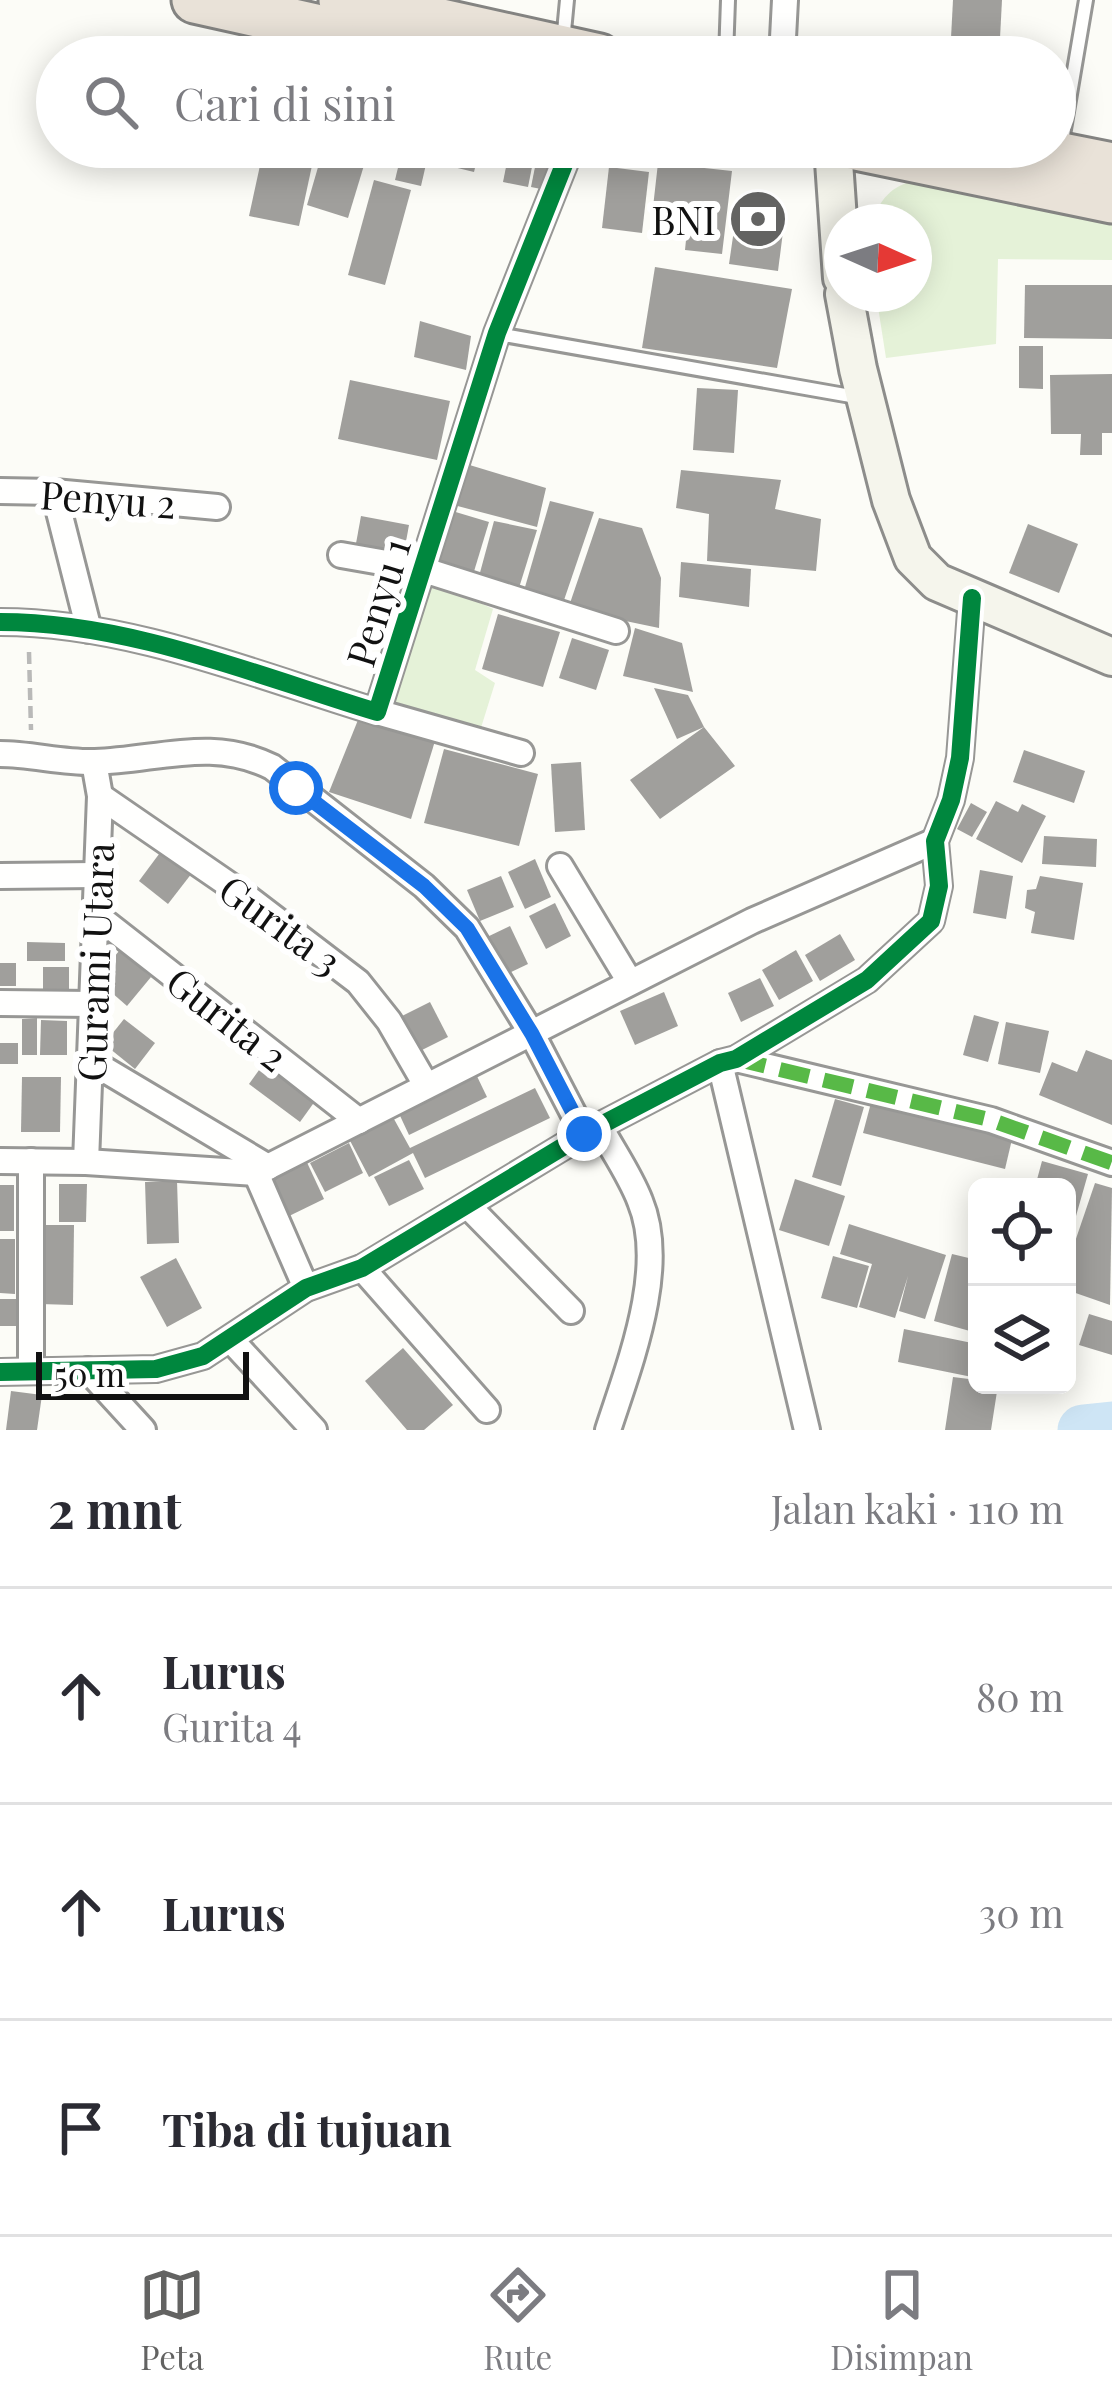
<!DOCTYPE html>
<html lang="id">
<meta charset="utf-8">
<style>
body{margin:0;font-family:"Playfair Display",serif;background:#f7f7f7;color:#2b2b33}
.controls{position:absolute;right:36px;bottom:36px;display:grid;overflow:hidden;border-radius:18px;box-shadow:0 6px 30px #0003}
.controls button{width:108px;height:108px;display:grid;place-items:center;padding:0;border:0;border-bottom:3px solid #e1e1e2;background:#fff;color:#2b2b33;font:60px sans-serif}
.compass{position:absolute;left:824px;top:204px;width:108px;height:108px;border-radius:50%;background:#fff;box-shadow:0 6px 30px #0003;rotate:93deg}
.scale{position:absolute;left:36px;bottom:30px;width:213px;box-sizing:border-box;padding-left:12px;border:6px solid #111;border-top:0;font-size:33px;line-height:42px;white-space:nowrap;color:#111;-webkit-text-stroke:9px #fff;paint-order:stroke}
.stop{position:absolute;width:36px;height:36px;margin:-27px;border:9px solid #1a73e8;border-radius:50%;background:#fff}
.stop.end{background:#1a73e8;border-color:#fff;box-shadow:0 3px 12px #0008}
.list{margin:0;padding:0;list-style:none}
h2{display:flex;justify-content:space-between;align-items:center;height:156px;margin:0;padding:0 48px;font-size:51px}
h2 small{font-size:39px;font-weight:400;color:#7c7c81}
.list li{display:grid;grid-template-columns:78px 1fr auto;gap:36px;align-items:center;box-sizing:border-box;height:216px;padding:0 48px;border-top:3px solid #e1e1e2}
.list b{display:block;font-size:45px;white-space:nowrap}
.list p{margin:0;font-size:39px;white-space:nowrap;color:#7c7c81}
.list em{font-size:39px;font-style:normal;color:#7c7c81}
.icon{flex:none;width:66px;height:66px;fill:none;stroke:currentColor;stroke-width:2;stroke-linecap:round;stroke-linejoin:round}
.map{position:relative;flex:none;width:1112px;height:1430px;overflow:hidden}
.search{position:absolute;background:#fff;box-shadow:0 6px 30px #0003;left:36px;right:36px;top:36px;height:132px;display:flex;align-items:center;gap:30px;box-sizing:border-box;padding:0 42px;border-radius:66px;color:#7c7c81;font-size:45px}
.sheet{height:804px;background:#fff}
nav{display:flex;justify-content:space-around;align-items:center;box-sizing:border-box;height:168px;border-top:3px solid #e1e1e2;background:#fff;font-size:33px;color:#7c7c81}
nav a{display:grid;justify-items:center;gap:6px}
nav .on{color:#636362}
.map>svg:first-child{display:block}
.grass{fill:#e5f2d8}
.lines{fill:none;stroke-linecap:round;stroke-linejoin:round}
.river{stroke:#cee5f5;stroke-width:51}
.building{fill:#a09f9c}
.lane-casing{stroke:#979795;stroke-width:18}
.street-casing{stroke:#979795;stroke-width:30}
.secondary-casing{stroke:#8d8d8b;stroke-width:42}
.highway-casing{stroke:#848482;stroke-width:51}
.path{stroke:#b9b9b8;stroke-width:4.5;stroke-dasharray:12 6;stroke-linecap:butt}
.lane{stroke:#fffffe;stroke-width:12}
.street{stroke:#fffffe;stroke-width:24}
.secondary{stroke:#f5f5ec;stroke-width:36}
.highway{stroke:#e9e2d8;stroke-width:45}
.quiet{stroke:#58b947;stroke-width:15;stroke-dasharray:30 15;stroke-linecap:butt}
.cycleway-casing{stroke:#fff;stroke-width:26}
.cycleway{stroke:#00873e;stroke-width:18}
.route{stroke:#1a73e8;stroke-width:15}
.labels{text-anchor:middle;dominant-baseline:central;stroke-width:12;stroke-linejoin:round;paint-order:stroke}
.poi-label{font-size:39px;fill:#111;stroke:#fff;text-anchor:end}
.street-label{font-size:39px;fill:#111;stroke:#fff}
</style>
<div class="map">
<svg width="1112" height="1430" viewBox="0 0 1112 1430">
<rect width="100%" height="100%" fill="#fcfcf7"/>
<g class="grass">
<path d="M922,179l190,35v46l-114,-1 -2,85 -110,14 -10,-64h38v-72h-42c10,-27 22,-38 50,-43z"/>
<polygon points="428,578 493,609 475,670 495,683 479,734 385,704"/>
</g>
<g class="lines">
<polyline class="river" points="1083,1430 1112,1427"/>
</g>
<g class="building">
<polygon points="953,0 1002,0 999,57 950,57"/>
<polygon points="264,147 316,147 299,226 249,216"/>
<polygon points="361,147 397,147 393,164 359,157"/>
<polygon points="403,147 430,147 421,186 395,180"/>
<polygon points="437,147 480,147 474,172 433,162"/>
<polygon points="483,147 507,147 502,167 480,162"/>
<polygon points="510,147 536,147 528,187 503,182"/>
<polygon points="539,147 561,147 551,191 531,187"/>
<polygon points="323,150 365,162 348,218 307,205"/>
<polygon points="658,163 732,171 722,254 685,250 688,220 652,216"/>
<polygon points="609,167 649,172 642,233 602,228"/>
<polygon points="374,180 411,190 385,285 348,275"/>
<polygon points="736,216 784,224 778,271 729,264"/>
<polygon points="655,267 792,289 777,368 642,348"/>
<polygon points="1025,285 1112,285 1112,339 1024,338"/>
<polygon points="420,321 471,336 466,370 414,357"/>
<polygon points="1019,346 1043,346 1043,389 1019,388"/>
<polygon points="1112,374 1112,433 1102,433 1102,455 1080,455 1081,434 1051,434 1050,375"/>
<polygon points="350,380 450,401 437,460 338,439"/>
<polygon points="697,388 738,390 734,453 693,450"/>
<polygon points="463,463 546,488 537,527 450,504"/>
<polygon points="681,470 781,480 775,509 821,519 816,571 707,561 709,514 676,508"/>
<polygon points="550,501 594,512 562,606 523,594"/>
<polygon points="449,510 489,522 472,578 429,565"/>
<polygon points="361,516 409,525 403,558 355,549"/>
<polygon points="599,518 642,528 661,578 659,628 568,609"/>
<polygon points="494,521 537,530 518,591 478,580"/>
<polygon points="1028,524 1078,544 1059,593 1009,573"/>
<polygon points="681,562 751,569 749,607 679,597"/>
<polygon points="498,614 560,632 543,687 482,669"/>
<polygon points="635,628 682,643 693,692 623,676"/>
<polygon points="572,638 609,650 596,690 559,678"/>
<polygon points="654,688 688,695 704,727 735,766 660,819 630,780 704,727 677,739"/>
<polygon points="360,715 435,741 411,819 329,792"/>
<polygon points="444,749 538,774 519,846 424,823"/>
<polygon points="1024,750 1085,771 1074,803 1013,782"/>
<polygon points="581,762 585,830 555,832 551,764"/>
<polygon points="996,801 1018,812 1022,804 1046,816 1022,863 976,839"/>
<polygon points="971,803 987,812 972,837 957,829"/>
<polygon points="1044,836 1097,839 1096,867 1042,864"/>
<polygon points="162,850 192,873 168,904 139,881"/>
<polygon points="535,859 551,897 525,909 508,872"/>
<polygon points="980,870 1013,876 1006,919 973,913"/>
<polygon points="501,876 514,907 480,921 467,890"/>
<polygon points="1040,876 1083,883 1074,940 1031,933 1035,912 1025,908 1027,890 1036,889"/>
<polygon points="555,903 571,936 546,949 529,916"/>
<polygon points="510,926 528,964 503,976 485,938"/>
<polygon points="840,934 855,960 820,981 805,955"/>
<polygon points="27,942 65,943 65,961 27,961"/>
<polygon points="120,950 151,977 127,1006 95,978"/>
<polygon points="796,950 813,981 779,1000 762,970"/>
<rect x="0" y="963" width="16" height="23"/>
<rect x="43" y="967" width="26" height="26"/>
<polygon points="760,978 774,1006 741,1022 728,993"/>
<polygon points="664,992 678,1026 635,1045 620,1011"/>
<polygon points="430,1002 448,1037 418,1052 400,1017"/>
<polygon points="974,1015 999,1022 988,1062 963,1055"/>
<polygon points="37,1018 37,1055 22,1055 22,1019"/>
<polygon points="124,1019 155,1043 135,1069 104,1044"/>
<polygon points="41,1020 67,1021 67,1055 40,1055"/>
<polygon points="1006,1022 1049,1031 1040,1073 998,1064"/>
<rect x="0" y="1043" width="18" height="21"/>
<polygon points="1086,1050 1112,1060 1112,1125 1039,1095 1052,1062 1077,1072"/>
<polygon points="267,1059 318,1097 300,1122 249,1084"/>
<polygon points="473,1068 487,1097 409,1135 395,1105"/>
<polygon points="22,1077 61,1077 60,1132 21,1132"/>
<polygon points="535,1088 550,1118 425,1178 413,1153 369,1177 346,1133 389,1110 410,1148"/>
<polygon points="835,1099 864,1107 841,1186 812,1177"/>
<polygon points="872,1099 1013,1135 1005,1169 863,1133"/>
<polygon points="349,1143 363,1173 325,1192 310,1163"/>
<polygon points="304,1156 324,1199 285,1218 265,1175"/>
<polygon points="409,1160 424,1189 389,1206 374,1177"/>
<polygon points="1042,1161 1088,1174 1068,1244 1067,1187 1035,1187"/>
<polygon points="795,1179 845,1196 829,1246 779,1230"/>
<polygon points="177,1181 179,1243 147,1244 145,1182"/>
<polygon points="1095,1183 1112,1188 1110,1305 1067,1290 1067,1265"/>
<polygon points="59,1184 87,1184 86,1222 59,1222"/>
<rect x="0" y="1185" width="14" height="46"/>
<polygon points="849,1224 946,1255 925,1319 899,1311 908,1276 895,1318 859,1307 872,1264 840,1254"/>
<polygon points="43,1225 74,1225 73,1305 40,1304"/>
<polygon points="0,1239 15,1239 15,1294 0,1293"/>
<polygon points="952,1254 977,1260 977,1333 934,1321"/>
<polygon points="833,1256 869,1266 857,1308 821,1298"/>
<polygon points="176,1258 202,1308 167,1327 140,1277"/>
<rect x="0" y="1299" width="18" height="27"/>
<polygon points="1089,1314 1112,1321 1112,1355 1079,1345"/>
<polygon points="904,1329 977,1344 977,1378 898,1362"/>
<polygon points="403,1348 453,1405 424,1430 407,1430 365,1381"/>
<polygon points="953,1377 977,1380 977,1385 998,1385 991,1430 945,1430"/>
<polygon points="11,1391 42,1395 37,1430 6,1430"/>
</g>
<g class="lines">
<defs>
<g id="lane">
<polyline points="563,42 567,0"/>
<polyline points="726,57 728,0"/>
<polyline points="1061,147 1086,0"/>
<polyline points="498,334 862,398"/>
</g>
<g id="street">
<polyline points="782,57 785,0"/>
<polyline points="0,491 54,492 217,507"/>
<polyline points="54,492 89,630"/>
<polyline points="341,555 421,569 616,631"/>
<path d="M0,622c129,0 255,53 377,90l120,-379 74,-186"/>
<polyline points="377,712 521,753"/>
<path d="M0,754c31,0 64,9 95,8 63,-2 117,-25 177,5l152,119 43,42 65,106 52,100"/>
<polyline points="100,796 244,895 358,982 389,1021 426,1085"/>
<polyline points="560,866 630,982"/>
<polyline points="0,876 96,875"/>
<polyline points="97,916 359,1121"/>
<polyline points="0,1003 92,1004"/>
<polyline points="736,1059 991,1120 1112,1163"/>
<polyline points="92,1062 268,1167"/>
<polyline points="720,1063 807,1430"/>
<path d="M600,1127c13,24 30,48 40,74 28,67 -11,164 -32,229"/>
<polyline points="0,1161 86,1162 256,1173"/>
<polyline points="31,1161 31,1371"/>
<polyline points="86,1162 100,796 94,762"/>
<polyline points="256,1173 752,921 935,841"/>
<polyline points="256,1173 306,1288"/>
<polyline points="468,1206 571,1311"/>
<polyline points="362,1268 487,1410"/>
<polyline points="230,1339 314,1430"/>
<polyline points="88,1370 143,1430"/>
<polyline points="0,1372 156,1369 203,1356 306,1288 362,1268 584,1134 720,1063 736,1059 867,980 931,921 939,886 935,841 951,800 960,758 972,598"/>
</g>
<g id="secondary">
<polyline points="833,147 842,278"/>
<polyline points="844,294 858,369 891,500 913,558 937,582 1112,657"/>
</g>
<g id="highway">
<polyline points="195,0 449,57"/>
<polyline points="342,0 599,57"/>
<polyline points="856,147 1112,200"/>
<polyline points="1017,147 1112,166"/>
</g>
</defs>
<use href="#lane" class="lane-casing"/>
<use href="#street" class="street-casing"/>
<use href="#secondary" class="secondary-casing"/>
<use href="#highway" class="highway-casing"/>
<polyline class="path" points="29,652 31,730"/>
<use href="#lane" class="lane"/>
<use href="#street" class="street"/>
<use href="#secondary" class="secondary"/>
<use href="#highway" class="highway"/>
<polyline class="quiet" points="736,1059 991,1120 1112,1163"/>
<defs>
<g id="cycleway">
<path d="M0,622c129,0 255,53 377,90l120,-379 74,-186"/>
<polyline points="0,1372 156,1369 203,1356 306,1288 362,1268 584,1134 720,1063 736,1059 867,980 931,921 939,886 935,841 951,800 960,758 972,598"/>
</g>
</defs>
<use href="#cycleway" class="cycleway-casing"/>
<use href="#cycleway" class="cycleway"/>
</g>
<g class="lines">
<polyline class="route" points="296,788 424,886 467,928 532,1034 584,1134"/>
</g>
<defs>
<symbol id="bank-disc" viewBox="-11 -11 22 22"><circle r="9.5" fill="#636362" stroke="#fff"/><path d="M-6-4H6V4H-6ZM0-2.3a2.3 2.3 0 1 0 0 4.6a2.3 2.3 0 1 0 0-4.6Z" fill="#fff"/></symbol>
</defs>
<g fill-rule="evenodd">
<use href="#bank-disc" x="725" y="186" width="66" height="66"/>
</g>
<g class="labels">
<g class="poi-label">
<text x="716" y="219">BNI</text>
</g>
<g class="street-label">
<text transform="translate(108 498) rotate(4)">Penyu 2</text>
<text transform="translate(377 602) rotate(-73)">Penyu 1</text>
<text transform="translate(281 924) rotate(36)">Gurita 3</text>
<text transform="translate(94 962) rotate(-88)">Gurami Utara</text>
<text transform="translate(228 1018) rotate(38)">Gurita 2</text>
</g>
</g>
</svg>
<div class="controls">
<button><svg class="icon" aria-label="locate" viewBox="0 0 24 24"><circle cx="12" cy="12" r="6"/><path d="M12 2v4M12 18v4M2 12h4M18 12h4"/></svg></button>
<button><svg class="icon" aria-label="layers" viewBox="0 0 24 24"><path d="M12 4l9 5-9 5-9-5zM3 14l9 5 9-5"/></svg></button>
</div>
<svg class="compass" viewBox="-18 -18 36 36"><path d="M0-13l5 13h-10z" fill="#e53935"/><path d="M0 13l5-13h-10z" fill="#7c7c81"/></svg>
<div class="scale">50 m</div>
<div class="stop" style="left:296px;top:788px"></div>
<div class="stop end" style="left:584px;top:1134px"></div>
<div class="search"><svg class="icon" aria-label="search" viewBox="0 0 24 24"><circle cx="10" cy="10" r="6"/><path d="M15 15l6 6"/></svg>Cari di sini</div>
</div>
<section class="sheet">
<h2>2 mnt<small>Jalan kaki · 110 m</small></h2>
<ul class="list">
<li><svg class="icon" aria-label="ahead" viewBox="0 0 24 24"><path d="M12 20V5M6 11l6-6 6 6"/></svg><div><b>Lurus</b><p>Gurita 4</p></div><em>80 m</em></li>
<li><svg class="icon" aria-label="ahead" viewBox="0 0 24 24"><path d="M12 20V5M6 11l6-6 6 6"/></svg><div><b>Lurus</b></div><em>30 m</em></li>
<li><svg class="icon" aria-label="arrive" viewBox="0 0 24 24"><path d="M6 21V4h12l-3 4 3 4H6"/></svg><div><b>Tiba di tujuan</b></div></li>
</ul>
</section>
<nav>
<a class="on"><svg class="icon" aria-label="map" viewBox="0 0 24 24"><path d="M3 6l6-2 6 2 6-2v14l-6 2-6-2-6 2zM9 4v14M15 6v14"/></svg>Peta</a>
<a><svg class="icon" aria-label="directions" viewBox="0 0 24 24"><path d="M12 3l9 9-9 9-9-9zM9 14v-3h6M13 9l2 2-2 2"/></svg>Rute</a>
<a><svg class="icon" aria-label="saved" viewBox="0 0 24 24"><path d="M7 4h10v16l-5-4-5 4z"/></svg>Disimpan</a>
</nav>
